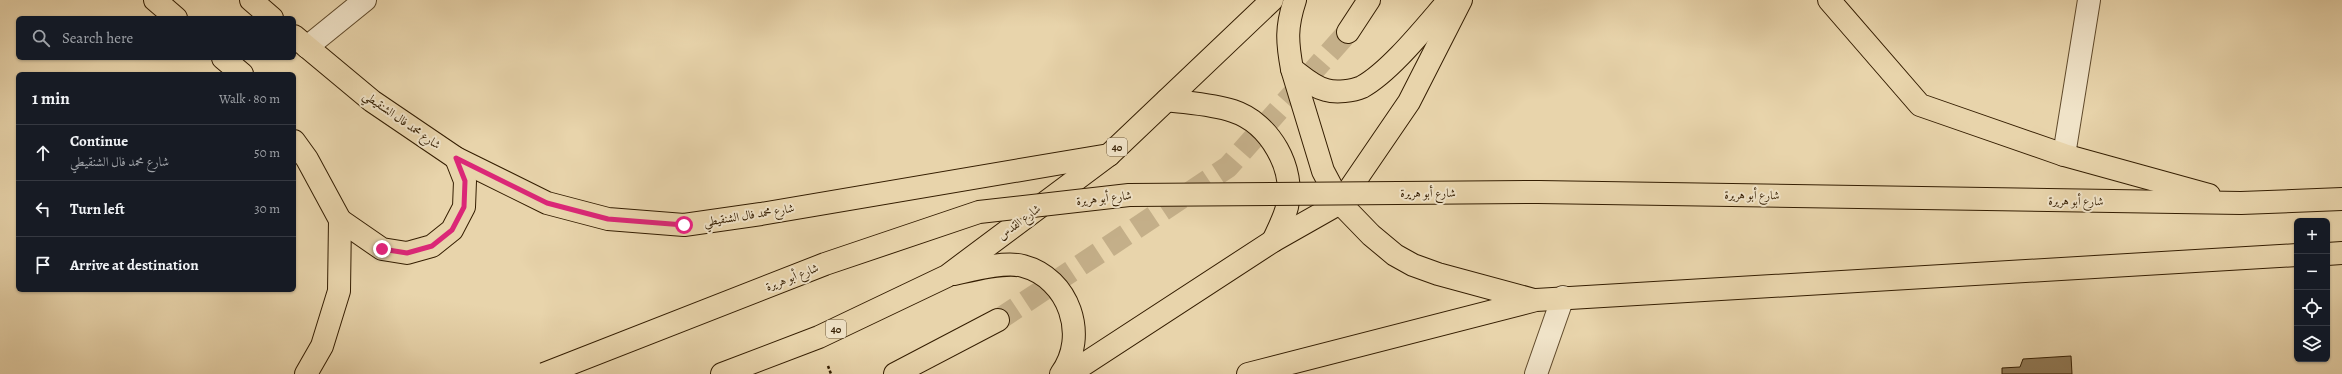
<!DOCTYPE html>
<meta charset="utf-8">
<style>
body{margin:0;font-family:Alegreya,Amiri,serif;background:#242831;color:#f1f3f6}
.controls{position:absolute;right:12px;bottom:12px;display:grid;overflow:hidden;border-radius:6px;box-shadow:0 1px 3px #0004}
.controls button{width:36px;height:36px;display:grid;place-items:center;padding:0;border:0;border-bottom:1px solid #363941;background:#171b24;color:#f1f3f6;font:20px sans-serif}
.stop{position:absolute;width:12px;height:12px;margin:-9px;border:3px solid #db2777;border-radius:50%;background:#fff}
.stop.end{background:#db2777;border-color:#fff;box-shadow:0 1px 4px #0008}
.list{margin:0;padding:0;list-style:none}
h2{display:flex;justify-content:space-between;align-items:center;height:52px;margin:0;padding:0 16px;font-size:17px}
h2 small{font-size:13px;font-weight:400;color:#9ea1a6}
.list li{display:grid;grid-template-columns:26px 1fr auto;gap:12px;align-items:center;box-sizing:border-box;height:56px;padding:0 16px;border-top:1px solid #363941}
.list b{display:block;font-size:15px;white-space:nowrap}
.list p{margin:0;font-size:13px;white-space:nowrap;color:#9ea1a6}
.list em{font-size:13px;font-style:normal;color:#9ea1a6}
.icon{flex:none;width:22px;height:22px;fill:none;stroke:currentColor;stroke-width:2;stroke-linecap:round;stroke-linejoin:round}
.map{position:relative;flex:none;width:2342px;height:374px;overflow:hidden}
.search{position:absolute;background:#171b24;box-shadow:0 1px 3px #0004;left:16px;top:16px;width:280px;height:44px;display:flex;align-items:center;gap:10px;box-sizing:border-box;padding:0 14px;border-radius:6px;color:#9ea1a6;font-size:15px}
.panel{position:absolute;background:#171b24;box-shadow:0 1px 3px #0004;left:16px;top:72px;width:280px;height:220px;border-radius:6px}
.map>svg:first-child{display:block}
.building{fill:#927c59;stroke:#341d01}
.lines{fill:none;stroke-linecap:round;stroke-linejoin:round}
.highway-tunnel{stroke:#c4af89;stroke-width:22;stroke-dasharray:22 11;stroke-linecap:butt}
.minor-casing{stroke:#614b2c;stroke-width:24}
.major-casing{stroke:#341d01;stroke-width:24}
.highway-casing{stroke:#341d01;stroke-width:24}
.path{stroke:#341d01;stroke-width:2.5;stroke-dasharray:3 2;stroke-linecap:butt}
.minor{stroke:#f0e3c8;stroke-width:22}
.major{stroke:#e8d4ab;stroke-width:22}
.highway{stroke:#e8d4ab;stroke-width:22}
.highway-bridge-casing{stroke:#341d01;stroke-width:24;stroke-linecap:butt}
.highway-bridge{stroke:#e8d4ab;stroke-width:22}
.route{stroke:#db2777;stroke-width:5}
.labels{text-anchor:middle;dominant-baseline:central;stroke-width:4;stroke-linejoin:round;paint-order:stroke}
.shield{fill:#f0e3c8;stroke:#6c583d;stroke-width:1}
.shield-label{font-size:11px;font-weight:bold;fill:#341d01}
.street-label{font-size:12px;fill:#341d01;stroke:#f0e3c8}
</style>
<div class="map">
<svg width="2342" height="374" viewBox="0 0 2342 374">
<rect width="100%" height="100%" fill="#e8d4ab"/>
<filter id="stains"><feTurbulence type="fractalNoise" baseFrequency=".005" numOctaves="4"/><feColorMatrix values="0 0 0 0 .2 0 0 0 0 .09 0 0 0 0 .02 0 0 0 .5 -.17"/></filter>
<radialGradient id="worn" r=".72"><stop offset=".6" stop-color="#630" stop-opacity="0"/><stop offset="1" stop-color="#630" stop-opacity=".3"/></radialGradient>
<polygon class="building" points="2071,356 2072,374 2002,374 2002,368 2020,367 2023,359"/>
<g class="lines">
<polyline class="highway-tunnel" points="998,320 1228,167 1348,32"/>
<defs>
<g id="minor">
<polyline points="307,47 365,0"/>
<polyline points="2064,155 2089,0"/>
<polyline points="1536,374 1563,297"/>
</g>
<g id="major">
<polyline points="155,0 176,18"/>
<polyline points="251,0 272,18"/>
<polyline points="294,36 372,101 456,158 547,203 608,219 684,225 761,214 1109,155"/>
<polyline points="223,58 242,74"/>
<polyline points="294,141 307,159 340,220 339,291 322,346 306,374"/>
<polyline points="340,220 382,249 407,253 432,246 452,230 464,207 465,181 456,158"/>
</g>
<g id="highway">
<path d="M1295,0c-9,27 -8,42 -3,69 11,8 21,18 34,21 10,3 27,1 36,-3 29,-16 65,-62 87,-87"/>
<polyline points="1829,0 1920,105 2064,155 2209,195"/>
<polyline points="1348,32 1369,0"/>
<polyline points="1292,69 1323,171 1340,203 1371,235 1395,255 1413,265 1438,274 1534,300"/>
<path d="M1167,100c21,3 45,4 66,11 37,12 63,58 54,96 -3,12 -9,23 -14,34"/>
<polyline points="1538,192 2241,203 2342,199"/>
<polyline points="2327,254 2342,253"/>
<path d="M954,274c18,-4 51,-13 69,-8 46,12 66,70 38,108"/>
<polyline points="722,374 819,337 947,276 1109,155 1272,0"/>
<polyline points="895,374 998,320"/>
<polyline points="1069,374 1273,241 1340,203 1409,102 1461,0"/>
<polyline points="1248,374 1536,300 2297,255"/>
</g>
</defs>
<use href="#minor" class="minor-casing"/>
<use href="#major" class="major-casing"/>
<use href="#highway" class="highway-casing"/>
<polyline class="path" points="828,366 831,374"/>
<use href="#minor" class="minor"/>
<use href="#major" class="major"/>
<use href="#highway" class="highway"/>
<defs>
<polyline id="highway-bridge" points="544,374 825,264 979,212 1129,195 1538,192"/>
</defs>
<use href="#highway-bridge" class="highway-bridge-casing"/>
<use href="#highway-bridge" class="highway-bridge"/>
</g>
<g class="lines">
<polyline class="route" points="382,249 407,253 432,246 452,230 464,207 465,181 456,158 547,203 608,219 684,225"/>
</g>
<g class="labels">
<g class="shield">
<rect x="1107" y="138" width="20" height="18" rx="3"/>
<rect x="826" y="320" width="20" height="18" rx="3"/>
</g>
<g class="shield-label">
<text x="1117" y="147">40</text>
<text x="836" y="329">40</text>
</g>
<g class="street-label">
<text transform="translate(402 120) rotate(35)">شارع محمد فال الشنقيطي</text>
<text x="1428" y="193">شارع أبو هريرة</text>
<text transform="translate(1752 195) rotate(1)">شارع أبو هريرة</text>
<text transform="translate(1104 198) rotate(-6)">شارع أبو هريرة</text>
<text transform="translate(2076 201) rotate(1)">شارع أبو هريرة</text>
<text transform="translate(749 215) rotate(-9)">شارع محمد فال الشنقيطي</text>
<text transform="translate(1019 222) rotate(-37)">شارع القدس</text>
<text transform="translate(792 277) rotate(-21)">شارع أبو هريرة</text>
</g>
</g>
<rect width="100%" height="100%" filter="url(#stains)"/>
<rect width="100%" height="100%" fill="url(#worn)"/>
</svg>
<div class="controls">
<button>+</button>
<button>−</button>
<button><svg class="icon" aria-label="locate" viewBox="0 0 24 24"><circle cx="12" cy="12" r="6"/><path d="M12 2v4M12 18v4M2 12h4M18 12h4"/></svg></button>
<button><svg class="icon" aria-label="layers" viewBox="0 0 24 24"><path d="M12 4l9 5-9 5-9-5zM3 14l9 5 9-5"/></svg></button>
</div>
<div class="stop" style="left:684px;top:225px"></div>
<div class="stop end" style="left:382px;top:249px"></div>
<div class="search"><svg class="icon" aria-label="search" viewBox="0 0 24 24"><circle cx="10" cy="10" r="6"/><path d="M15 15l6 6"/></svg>Search here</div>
<section class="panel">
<h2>1 min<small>Walk · 80 m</small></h2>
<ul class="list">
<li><svg class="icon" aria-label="ahead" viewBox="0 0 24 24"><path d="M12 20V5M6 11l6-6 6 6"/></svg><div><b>Continue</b><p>شارع محمد فال الشنقيطي</p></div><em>50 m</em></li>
<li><svg class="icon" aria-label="left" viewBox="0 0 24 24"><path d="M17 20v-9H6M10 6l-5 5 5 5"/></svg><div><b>Turn left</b></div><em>30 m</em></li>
<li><svg class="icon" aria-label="arrive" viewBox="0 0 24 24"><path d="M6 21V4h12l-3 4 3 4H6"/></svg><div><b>Arrive at destination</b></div></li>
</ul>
</section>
</div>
